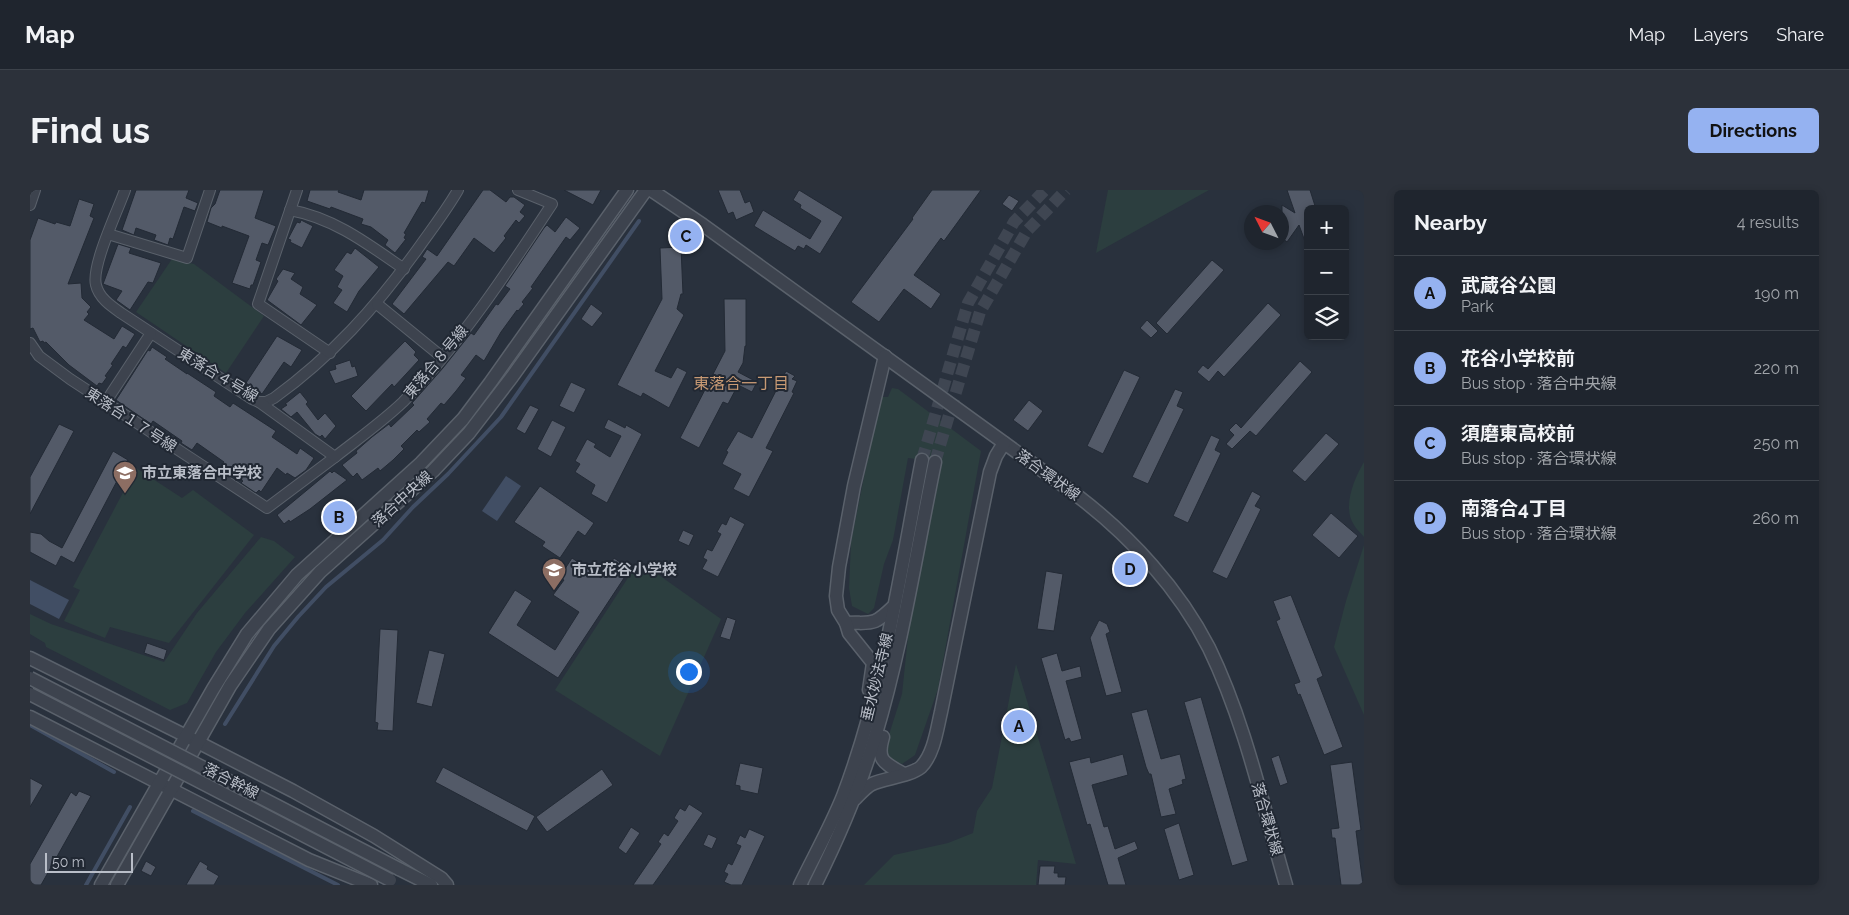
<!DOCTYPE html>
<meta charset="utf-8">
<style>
body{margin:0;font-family:Raleway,"Noto Sans JP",sans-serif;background:#2c313a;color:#f1f3f6}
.controls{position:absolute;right:15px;top:15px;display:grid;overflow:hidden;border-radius:8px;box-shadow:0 2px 8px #0003}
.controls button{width:45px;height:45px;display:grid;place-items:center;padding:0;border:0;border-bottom:1px solid #3c424a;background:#1f252e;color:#f1f3f6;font:25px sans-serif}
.compass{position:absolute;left:1214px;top:15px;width:45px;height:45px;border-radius:50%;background:#1f252e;box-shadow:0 2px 8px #0003;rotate:312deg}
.scale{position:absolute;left:15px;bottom:12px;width:88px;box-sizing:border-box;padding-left:5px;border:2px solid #b9bec8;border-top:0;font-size:14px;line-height:18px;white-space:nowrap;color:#b9bec8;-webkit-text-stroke:4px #212833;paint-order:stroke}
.you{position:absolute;left:658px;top:481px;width:18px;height:18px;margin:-12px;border:4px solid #fff;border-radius:50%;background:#1a73e8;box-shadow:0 0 0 8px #1a73e833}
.badge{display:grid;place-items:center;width:32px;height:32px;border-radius:50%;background:#95b2f1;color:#111;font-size:16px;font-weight:700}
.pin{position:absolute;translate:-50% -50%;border:2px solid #fff;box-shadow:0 1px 5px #0006}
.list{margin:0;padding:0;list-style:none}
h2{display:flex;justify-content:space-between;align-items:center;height:65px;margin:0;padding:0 20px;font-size:21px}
h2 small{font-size:16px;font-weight:400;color:#a1a5aa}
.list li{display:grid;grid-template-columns:32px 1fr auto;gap:15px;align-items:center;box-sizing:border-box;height:75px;padding:0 20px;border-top:1px solid #3c424a}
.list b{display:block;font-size:19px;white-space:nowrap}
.list p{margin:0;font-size:16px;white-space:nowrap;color:#a1a5aa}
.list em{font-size:16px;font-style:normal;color:#a1a5aa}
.icon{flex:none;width:28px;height:28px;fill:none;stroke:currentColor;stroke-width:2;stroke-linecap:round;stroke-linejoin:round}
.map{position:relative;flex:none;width:1334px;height:695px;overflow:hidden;border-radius:8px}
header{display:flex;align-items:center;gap:30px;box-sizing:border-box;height:70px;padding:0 25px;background:#1f252e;border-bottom:1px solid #3c424a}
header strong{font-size:24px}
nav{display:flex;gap:28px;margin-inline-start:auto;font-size:18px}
.intro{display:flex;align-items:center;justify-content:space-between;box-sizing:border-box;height:120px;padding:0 30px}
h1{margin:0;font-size:35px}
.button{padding:12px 22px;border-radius:8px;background:#95b2f1;color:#111;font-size:18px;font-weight:700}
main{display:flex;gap:30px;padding:0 30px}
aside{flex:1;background:#1f252e;border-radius:8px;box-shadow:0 2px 8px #0003}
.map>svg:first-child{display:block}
.green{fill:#2c3e3f}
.water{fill:#414e64}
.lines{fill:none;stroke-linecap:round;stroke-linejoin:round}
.stream{stroke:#414e64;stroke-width:4}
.building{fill:#535a68;stroke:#232a35}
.tertiary-tunnel{stroke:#3f4652;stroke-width:12;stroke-dasharray:12 6;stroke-linecap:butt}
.minor-casing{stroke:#5a616b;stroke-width:12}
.tertiary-casing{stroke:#5a616b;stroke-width:15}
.minor{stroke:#3d434e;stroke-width:10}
.tertiary{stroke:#3d434e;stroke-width:12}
.tertiary-bridge-casing{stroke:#5a616b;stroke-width:15;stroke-linecap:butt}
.tertiary-bridge{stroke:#3d434e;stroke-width:12}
.labels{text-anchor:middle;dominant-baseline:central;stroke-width:4;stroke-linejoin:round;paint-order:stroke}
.street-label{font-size:15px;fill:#b9bec8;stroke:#212833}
.poi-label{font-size:15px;font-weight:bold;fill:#b9bec8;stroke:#212833;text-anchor:start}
.neighbourhood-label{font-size:16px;fill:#c89a74;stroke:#212833}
</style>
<header>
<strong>Map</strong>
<nav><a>Map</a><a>Layers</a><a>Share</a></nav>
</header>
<div class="intro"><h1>Find us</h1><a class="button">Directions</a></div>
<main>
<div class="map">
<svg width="1334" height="695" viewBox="0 0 1334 695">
<rect width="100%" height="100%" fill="#29313d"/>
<g class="green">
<polygon points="1078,0 1179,0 1066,63"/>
<polygon points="142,69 164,74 234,126 196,183 106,122"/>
<path d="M862,198l6,1 83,62 -43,238 -23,66 -13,9c-10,-4 -14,-7 -17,-17l17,-53 9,-86 29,-146 -32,-4 -15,82 -9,24 -10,44 -6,6 -16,-8 -3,-18 2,-46 29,-145h8z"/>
<path d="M1334,272v75c-3,-4 -8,-8 -10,-12 -12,-18 0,-46 10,-63z"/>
<polygon points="106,278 152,308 163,300 224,345 139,453 80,437 75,448 34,431 50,400 43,397"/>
<polygon points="231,347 244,351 265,367 215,423 186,462 157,513 140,520 16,457 15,453 0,444 0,424 21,434 134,472 167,423"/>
<polygon points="1334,355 1334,525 1304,457 1316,411"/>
<polygon points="609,371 691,429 630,566 525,500"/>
<polygon points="986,474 1046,674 1008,670 1006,695 834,695 864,665 918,653 943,643 947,621 962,598"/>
</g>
<g class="water">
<polygon points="476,286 491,296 467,331 452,321"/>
<polygon points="0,390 39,410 29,429 0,414"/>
</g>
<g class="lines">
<g class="stream">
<polyline points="195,534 244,456 268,427 296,397 353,350 383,317 418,284 471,227 609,31"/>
<polyline points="0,535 84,582"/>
<polyline points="163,621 308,695"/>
<polyline points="56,695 100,617"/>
</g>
</g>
<g class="building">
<polygon points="106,0 159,0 156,8 168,13 165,21 154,17 143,49 140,48 138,55 124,50 126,45 106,38 104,45 92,40"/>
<polygon points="190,0 234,0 225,28 246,36 238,55 232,53 226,70 231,72 223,95 221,95 220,99 202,93 219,46 192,36 192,38 177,32 181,18 185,14"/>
<polygon points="280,0 309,0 308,2 331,10 334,0 399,0 395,13 392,12 374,43 376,44 374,48 376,49 365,63 355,55 358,50 341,37 331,34 333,29 301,17 300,19 277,11"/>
<polygon points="453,0 460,0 476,12 480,7 484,7 495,15 490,22 495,26 489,33 486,30 474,46 476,48 464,63 444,48 424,76 418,72 374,124 362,114 396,69 392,67 397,59 407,66"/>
<polygon points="534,0 571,0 563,15"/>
<polygon points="688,0 710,0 715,13 720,11 724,22 706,30 703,22 698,24"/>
<polygon points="769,0 813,27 790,64 776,55 774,59 768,56 765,61 724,36 733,20 780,49 791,31 770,18 771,15 763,10"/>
<polygon points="902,0 951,0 914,51 911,48 884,85 911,104 901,119 874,99 849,132 821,112 883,29 882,28"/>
<polygon points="1257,0 1280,0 1286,19 1278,19 1278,54 1276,54 1269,35 1257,52 1252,48 1252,15 1265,23"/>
<polygon points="979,5 989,11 982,21 972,14"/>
<polygon points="49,9 64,14 60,26 64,28 38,94 51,93 52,108 61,117 57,122 59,124 54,130 84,149 92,136 105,144 96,158 93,156 81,174 83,175 75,186 77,187 72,194 69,193 67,196 39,175 16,152 14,153 13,151 10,152 3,138 0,139 0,50 8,28 25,34 26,32 40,36"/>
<polygon points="536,27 550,38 540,50 536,47 501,97 503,98 492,112 494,114 488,121 487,120 471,142 454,171 446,165 431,185 436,188 426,201 414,215 411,213 397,229 400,232 389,242 387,240 371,256 374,259 363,270 350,281 348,278 332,290 327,283 323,287 312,275 327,263 326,261 342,247 359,234 361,237 384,215 382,213 413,178 441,143 444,145 466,114 468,115 480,99 475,96 514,38 517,35 525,42"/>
<polygon points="271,30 283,36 272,58 260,52 261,50 258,49 267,32 270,33"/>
<polygon points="88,54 101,58 99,63 131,73 123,93 118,92 100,120 86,110 92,101 73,94"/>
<polygon points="651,57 653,104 651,104 647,119 654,125 625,181 641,188 647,177 657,182 639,218 613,203 611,207 587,195 632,109 630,58"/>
<polygon points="325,58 349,77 329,101 317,122 303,113 312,100 307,97 313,86 304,80 317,62 321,64"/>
<polygon points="1182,70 1194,80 1137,144 1126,133"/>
<polygon points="253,79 265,83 261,89 273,97 270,104 287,115 271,135 237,110 248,91 246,89"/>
<polygon points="694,109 716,109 716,156 715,156 713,173 708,182 727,192 722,202 708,195 698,214 693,212 669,258 650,248 695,161"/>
<polygon points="1238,113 1251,125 1194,187 1188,181 1179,192 1167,182 1173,175 1178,179"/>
<polygon points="561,114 573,123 562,137 551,129"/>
<polygon points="1117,130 1128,141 1121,148 1110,138"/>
<polygon points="247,146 272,160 261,177 254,172 232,204 216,193"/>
<polygon points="375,151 386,162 384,165 389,170 364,197 362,194 336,221 321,206"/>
<polygon points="122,157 137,167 135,169 157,184 157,183 186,202 184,206 200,217 203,213 246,241 242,247 267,264 270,258 284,268 276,280 265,288 257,283 256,285 247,278 231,302 229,300 226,303 211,293 213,291 191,277 194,272 167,253 162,260 151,253 152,251 123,231 121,234 86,210 118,160 120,161"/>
<polygon points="320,170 322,177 325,176 328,186 305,194 299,181 306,179 305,175"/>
<polygon points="1270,171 1282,182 1226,246 1220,241 1202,259 1196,254 1204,245 1199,240 1206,233 1211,238"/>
<polygon points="1094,180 1110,187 1073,264 1057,256"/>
<polygon points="756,181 765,186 762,189 767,191 762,202 764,203 736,258 743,261 719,307 703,299 711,284 692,274 698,262 696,261 708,241 722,248"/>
<polygon points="541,192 556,199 544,223 529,216"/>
<polygon points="1145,199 1153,202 1147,216 1154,219 1118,294 1102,287"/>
<polygon points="270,202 278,212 276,214 288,230 295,223 306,236 295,249 292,245 290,247 285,244 267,222 261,227 251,219 257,215 255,214"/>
<polygon points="999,210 1013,221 998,241 983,230"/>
<polygon points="500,215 509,219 495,244 486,239"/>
<polygon points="578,229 595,238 596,235 612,244 577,313 561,304 565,295 545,282 550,274 545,271 557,249 566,254 564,257 580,267 591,246 574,238"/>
<polygon points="522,230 536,237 521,267 507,259"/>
<polygon points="29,234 44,241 0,324 0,287"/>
<polygon points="1296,243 1309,254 1275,292 1262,281"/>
<polygon points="1181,245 1190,249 1185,260 1191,263 1158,333 1143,326"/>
<polygon points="83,261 98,270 44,373 31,366 26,376 0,362 0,342 11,344 19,351 32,358"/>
<polygon points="300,281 302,283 304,281 317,290 280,319 260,332 259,330 254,334 247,325"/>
<polygon points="510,296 564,333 555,346 548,341 530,368 512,356 515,352 484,332"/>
<polygon points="1222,301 1231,306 1225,316 1231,319 1197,389 1182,382"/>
<polygon points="1301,323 1328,346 1309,368 1282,345"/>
<polygon points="700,326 715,334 688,387 672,379 677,370 673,368 677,359 682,361 691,344 687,342 692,333 696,335"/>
<polygon points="653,340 664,345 659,356 648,351"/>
<polygon points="542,368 571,388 584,368 600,379 528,488 458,443 485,400 502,411 487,435 525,460 549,422 523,405 534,390 529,388"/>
<polygon points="1016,381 1033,384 1024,441 1007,439"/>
<polygon points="1261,405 1293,486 1287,489 1313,557 1294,565 1270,504 1268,505 1264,494 1270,492 1246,431 1250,429 1243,411"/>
<polygon points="697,427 706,430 700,450 690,447"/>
<polygon points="1069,430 1077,434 1080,442 1076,444 1092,502 1076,506 1060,448"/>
<polygon points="350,439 368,440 363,541 347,540 348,533 345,532"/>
<polygon points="117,453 137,460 134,470 114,463"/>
<polygon points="399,460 415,464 402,517 386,513"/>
<polygon points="1027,463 1032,481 1050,476 1052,487 1036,491 1052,549 1041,552 1039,548 1035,550 1011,468"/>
<polygon points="1171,507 1218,671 1202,676 1154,512"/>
<polygon points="1117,519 1131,569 1150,564 1156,589 1152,590 1153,594 1139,599 1146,624 1131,627 1121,584 1119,584 1116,577 1101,523"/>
<polygon points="1093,564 1098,585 1062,595 1074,637 1078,636 1085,659 1105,651 1108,659 1088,668 1096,695 1078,695 1060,634 1057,635 1039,572 1060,567 1061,573"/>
<polygon points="1249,565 1258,593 1250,596 1241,568"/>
<polygon points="1322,572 1331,640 1326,641 1333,695 1311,695 1305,648 1302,648 1301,639 1309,638 1300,575"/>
<polygon points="710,573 733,578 728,604 710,600 710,596 705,595"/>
<polygon points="413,577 505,626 497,641 405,592"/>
<polygon points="572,579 583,595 517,642 506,627"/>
<polygon points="0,588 13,595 0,617"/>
<polygon points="49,601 61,606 11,695 0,695 0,674 41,602 46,606"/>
<polygon points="659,614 673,623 640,671 623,695 603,695 631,654 628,652 634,643 638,646 648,631 644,628 650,618 655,621"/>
<polygon points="1149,633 1164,685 1149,690 1134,639"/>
<polygon points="601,637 610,643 596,664 588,658"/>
<polygon points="719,639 735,646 712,695 701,695 694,692 698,684 694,682 698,673 702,675 711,656 706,654 710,645 715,648"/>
<polygon points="678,644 687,648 682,659 673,655"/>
<polygon points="116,671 126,677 121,686 111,681"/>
<polygon points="170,671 178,676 177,679 189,686 184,695 156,695"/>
<polygon points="1010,676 1025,676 1024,683 1028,683 1028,687 1036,687 1035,695 1008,695"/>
</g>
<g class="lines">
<g class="tertiary-tunnel">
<polyline points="892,270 938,113 984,32 1015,0"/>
<polyline points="905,272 950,122 997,41 1036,0"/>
</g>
<defs>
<g id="minor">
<path d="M95,0c-7,20 -34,76 -29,95 3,13 15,21 25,28l131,86 7,3h7l8,-4c58,-42 101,-90 143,-148 14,-20 29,-39 41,-60"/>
<polyline points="267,0 228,114 300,163"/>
<polyline points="0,15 5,0"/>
<path d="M260,20c44,8 78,34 114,59"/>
<polyline points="78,44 157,68 180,0"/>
<polyline points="347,114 412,167"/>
<polyline points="0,153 9,166 40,189 237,318 305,267"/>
<path d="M229,212l76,55c23,-18 47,-35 68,-55 56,-57 105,-131 149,-198l-34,-14"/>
<polyline points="75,213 121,143"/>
</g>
<g id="tertiary">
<path d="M621,0l52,35 376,272c52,40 100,92 130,151 36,74 54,158 77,237"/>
<path d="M816,433c27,-1 26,4 47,-16"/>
<polyline points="0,468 156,546 263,601 344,646 411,688 417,695"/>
<polyline points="839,500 843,473 819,443 816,433 808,420 806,406 809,377 824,296 855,166"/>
<polyline points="0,527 279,670 341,695"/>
<path d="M853,547c-7,24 1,26 21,37"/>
<path d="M825,609c5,-5 11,-12 17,-15 14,-6 38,-8 49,-17 13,-13 16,-38 20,-55l49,-240 6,-16 8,-13"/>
<polyline points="369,679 401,695"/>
<polyline points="71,695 183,499 217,444 267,385 391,273 433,229 460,193 597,0"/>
<polyline points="87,695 200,496 239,439 290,382 403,281 439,243 482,187 616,0"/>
<path d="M770,695c14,-29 31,-59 43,-89 41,-108 57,-223 79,-336"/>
<path d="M785,695c24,-48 45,-97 60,-148 27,-90 41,-183 60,-275"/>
</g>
</defs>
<use href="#minor" class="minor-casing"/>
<use href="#tertiary" class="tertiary-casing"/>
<use href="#minor" class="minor"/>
<use href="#tertiary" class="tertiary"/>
<defs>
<g id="tertiary-bridge">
<polyline points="0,488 369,679"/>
<polyline points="0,504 360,690"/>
</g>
</defs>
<use href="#tertiary-bridge" class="tertiary-bridge-casing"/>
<use href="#tertiary-bridge" class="tertiary-bridge"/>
</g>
<defs>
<symbol id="school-pin" viewBox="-11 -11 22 30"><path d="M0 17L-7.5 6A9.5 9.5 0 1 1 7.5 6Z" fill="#8d6e63" stroke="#212833"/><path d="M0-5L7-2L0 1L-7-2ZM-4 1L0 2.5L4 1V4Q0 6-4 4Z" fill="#fff"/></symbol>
</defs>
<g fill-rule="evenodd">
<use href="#school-pin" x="81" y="269" width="28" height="38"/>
<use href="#school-pin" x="510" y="366" width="28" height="38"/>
</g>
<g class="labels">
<g class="street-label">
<text transform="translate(406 172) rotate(-50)">東落合８号線</text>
<text transform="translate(188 185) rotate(31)">東落合４号線</text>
<text transform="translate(101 230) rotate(33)">東落合１７号線</text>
<text transform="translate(1018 285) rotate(36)">落合環状線</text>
<text transform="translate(372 309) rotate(-42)">落合中央線</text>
<text transform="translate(847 487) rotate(-76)">垂水妙法寺線</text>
<text transform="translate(201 591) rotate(27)">落合幹線</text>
<text transform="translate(1237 629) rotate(74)">落合環状線</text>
</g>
<g class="poi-label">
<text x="112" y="283">市立東落合中学校</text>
<text x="542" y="380">市立花谷小学校</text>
</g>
<g class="neighbourhood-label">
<text x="711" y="193">東落合一丁目</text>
</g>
</g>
</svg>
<div class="controls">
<button>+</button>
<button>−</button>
<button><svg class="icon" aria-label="layers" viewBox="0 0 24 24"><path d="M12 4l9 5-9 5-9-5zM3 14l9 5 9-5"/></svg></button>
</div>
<svg class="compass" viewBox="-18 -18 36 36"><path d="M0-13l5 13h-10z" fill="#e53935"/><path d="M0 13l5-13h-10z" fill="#a1a5aa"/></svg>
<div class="scale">50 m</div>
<div class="you"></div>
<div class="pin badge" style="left:989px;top:536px">A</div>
<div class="pin badge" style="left:309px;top:327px">B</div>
<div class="pin badge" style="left:656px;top:46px">C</div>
<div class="pin badge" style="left:1100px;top:379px">D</div>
</div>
<aside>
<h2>Nearby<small>4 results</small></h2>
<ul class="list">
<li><span class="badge">A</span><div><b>武蔵谷公園</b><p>Park</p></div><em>190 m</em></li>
<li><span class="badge">B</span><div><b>花谷小学校前</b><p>Bus stop · 落合中央線</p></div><em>220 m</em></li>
<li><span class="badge">C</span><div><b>須磨東高校前</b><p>Bus stop · 落合環状線</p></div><em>250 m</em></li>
<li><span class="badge">D</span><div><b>南落合4丁目</b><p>Bus stop · 落合環状線</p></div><em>260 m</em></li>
</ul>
</aside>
</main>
